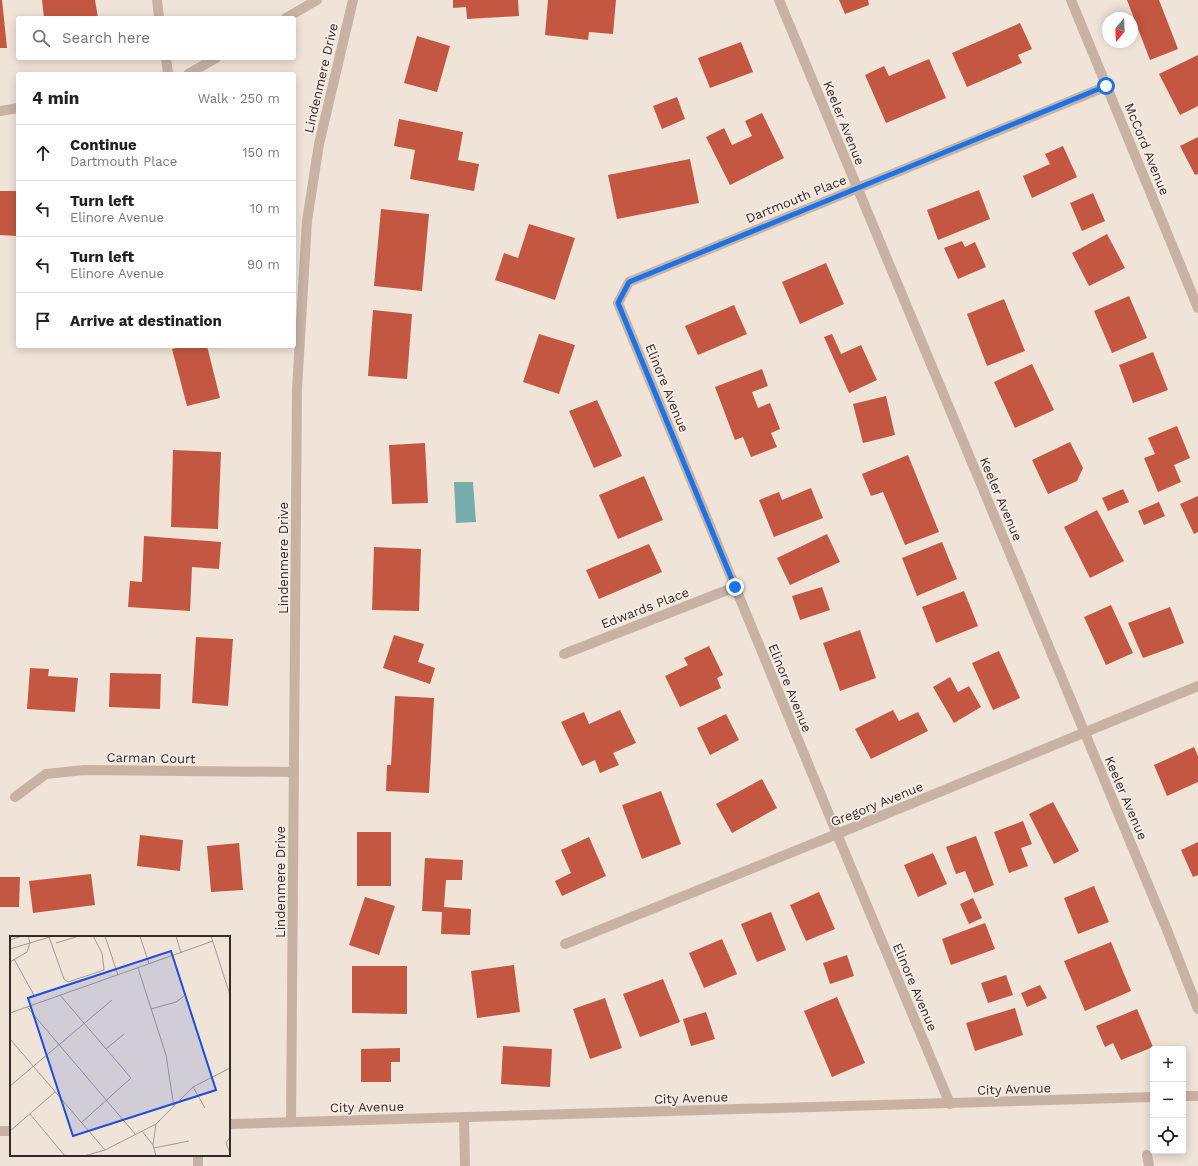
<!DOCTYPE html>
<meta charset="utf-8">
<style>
body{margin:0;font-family:"Work Sans",sans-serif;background:#f6f6f6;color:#202124}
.controls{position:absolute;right:12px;bottom:12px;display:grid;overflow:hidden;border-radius:4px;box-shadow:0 2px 10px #0003}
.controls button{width:36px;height:36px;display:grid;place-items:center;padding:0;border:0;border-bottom:1px solid #e0e0e0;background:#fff;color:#202124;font:20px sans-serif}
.compass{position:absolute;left:1102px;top:12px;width:36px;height:36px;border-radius:50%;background:#fff;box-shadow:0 2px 10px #0003;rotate:198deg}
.stop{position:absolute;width:12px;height:12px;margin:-9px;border:3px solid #1a73e8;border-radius:50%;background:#fff}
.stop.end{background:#1a73e8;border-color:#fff;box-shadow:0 1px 4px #0008}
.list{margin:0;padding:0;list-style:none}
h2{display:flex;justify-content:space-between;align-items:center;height:52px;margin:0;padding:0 16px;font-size:17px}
h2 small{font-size:13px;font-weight:400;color:#757577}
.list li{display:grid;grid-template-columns:26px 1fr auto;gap:12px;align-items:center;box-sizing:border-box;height:56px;padding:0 16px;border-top:1px solid #e0e0e0}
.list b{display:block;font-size:15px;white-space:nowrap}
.list p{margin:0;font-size:13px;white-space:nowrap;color:#757577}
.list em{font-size:13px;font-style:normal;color:#757577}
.icon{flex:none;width:22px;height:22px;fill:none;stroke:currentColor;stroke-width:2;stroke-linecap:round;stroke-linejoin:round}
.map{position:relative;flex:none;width:1198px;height:1166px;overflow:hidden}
.search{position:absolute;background:#fff;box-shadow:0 2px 10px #0003;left:16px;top:16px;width:280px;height:44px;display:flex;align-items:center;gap:10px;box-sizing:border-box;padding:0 14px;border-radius:4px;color:#757577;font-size:15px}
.panel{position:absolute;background:#fff;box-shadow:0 2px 10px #0003;left:16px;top:72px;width:280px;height:276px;border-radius:4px}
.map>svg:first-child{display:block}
.water{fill:#77adab}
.building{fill:#c45742}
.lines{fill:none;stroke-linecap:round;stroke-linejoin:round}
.street{stroke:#c8b2a4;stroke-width:10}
.route{stroke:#1a73e8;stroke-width:5}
.labels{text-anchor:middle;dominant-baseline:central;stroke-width:3.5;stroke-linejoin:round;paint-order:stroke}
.street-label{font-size:13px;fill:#342926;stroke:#f8ede4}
.inset-road{fill:none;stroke:#a59991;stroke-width:1}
.view{fill:#1d4ed8;fill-opacity:0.15;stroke:#1d4ed8;stroke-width:2}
.inset-edge{fill:none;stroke:#342926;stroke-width:2}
</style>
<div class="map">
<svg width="1198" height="1166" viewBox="0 0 1198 1166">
<rect width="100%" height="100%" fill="#f0e3d8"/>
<polygon class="water" points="454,482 473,482 476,522 456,523"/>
<g class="building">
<polygon points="0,0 2,0 7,48 0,48"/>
<polygon points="42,0 95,0 98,18 44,18"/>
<polygon points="453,0 518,0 519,16 467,19 466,7 453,8"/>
<polygon points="548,0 616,0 613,34 589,32 588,40 545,35"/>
<polygon points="839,0 868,0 869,5 845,14"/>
<polygon points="1127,0 1159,0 1178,49 1150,60"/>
<polygon points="1020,23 1032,49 1018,55 1022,63 967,87 952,53"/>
<polygon points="417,36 450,46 437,92 404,83"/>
<polygon points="741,42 753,72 710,88 698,58"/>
<polygon points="1198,55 1198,106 1180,115 1159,74"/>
<polygon points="929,59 946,98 886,123 865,75 884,66 889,76"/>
<polygon points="677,97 685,119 662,129 653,106"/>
<polygon points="762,113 784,158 730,185 706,137 724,128 732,145 752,136 745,121"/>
<polygon points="399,119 463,132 458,160 479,164 474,191 410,179 415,150 394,146"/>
<polygon points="1198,137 1198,174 1195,175 1180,146"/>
<polygon points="1063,146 1077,177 1032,198 1023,176 1050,164 1045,154"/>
<polygon points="690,159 699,203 617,219 608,175"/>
<polygon points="979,190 990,219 938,240 927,210"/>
<polygon points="0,191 18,191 18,236 0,235"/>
<polygon points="1093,193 1105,221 1082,231 1070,203"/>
<polygon points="381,209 429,214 422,291 374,286"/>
<polygon points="529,224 575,238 555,300 495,280 504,253 518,258"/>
<polygon points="1107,234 1125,268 1089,286 1072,253"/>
<polygon points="962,241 965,247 975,242 986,267 958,279 944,248"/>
<polygon points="826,263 844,304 800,324 782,282"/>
<polygon points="1129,296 1147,338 1112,353 1094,311"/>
<polygon points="1004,299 1025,351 987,366 967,314"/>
<polygon points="734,305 747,334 698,355 685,326"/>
<polygon points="373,310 412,314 407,379 368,376"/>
<polygon points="539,334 575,345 559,394 523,382"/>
<polygon points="832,334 841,354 861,345 877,380 849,393 824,337"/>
<polygon points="186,346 207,346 220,398 187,406 172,349"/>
<polygon points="1153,352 1168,390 1133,403 1119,365"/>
<polygon points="1032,364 1054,410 1015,428 994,382"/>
<polygon points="762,369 768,386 752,392 758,408 770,403 780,429 771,433 777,447 751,457 743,437 735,440 715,387"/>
<polygon points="886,396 895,435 863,443 853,404"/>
<polygon points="597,400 622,456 594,468 569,411"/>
<polygon points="1177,426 1190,458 1174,465 1181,482 1158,492 1144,458 1155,454 1148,438"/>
<polygon points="1070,442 1083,468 1077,481 1048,494 1032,460"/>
<polygon points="425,443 428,503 392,504 389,445"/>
<polygon points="173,450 221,452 218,529 171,527"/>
<polygon points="908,455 939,532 905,545 883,492 871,496 862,474"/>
<polygon points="644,476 663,520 618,539 599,495"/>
<polygon points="811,488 823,518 774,537 759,500 779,492 782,500"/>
<polygon points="1123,489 1129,502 1108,511 1102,498"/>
<polygon points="1198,496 1198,532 1194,534 1180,504"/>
<polygon points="1159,502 1165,516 1144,525 1138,511"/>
<polygon points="1097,510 1124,561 1090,578 1064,527"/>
<polygon points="827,534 840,562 790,585 777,558"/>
<polygon points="144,536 221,542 219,569 192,567 190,611 128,607 130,581 142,582"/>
<polygon points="942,542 957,579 917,596 902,558"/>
<polygon points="649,544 662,572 599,599 586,570"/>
<polygon points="374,547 421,549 419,611 372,610"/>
<polygon points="822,587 830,610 800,620 792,596"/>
<polygon points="964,591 978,626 936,643 922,607"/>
<polygon points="1111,605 1133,653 1106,665 1084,617"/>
<polygon points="1170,607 1184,643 1143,658 1128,623"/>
<polygon points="860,630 876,678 840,691 823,643"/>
<polygon points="394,635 424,644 418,662 435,668 430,684 383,668"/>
<polygon points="196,637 233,639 228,706 192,703"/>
<polygon points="709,646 723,675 717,678 721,688 680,707 665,676 688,665 684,658"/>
<polygon points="999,651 1020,698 993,710 972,663"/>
<polygon points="30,668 49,669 48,676 78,678 75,712 27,709"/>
<polygon points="110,673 161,674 160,709 109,707"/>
<polygon points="950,677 958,692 969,686 981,707 954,723 933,687"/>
<polygon points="395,696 434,698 429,793 386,791 387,765 391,765"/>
<polygon points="620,710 636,743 613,753 619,765 600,773 595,760 582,766 561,722 584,712 589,724"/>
<polygon points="893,710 899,721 918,712 928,731 871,759 855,729"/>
<polygon points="726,714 739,740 710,755 697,728"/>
<polygon points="1194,747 1198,756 1198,782 1167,796 1154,765"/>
<polygon points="762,779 777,808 732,833 716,804"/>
<polygon points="661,791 681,844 642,859 622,805"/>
<polygon points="1053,802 1079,851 1054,864 1029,814"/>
<polygon points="1023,821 1032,844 1021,848 1028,866 1009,873 994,832"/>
<rect x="357" y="832" width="34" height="54"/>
<polygon points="140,835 183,840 180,871 137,866"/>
<polygon points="976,836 994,885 974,893 965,871 956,874 946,847"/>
<polygon points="589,837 606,876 562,896 555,881 571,873 561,850"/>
<polygon points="1198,842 1198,875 1193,877 1181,850"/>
<polygon points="239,843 243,890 211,892 207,846"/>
<polygon points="933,853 947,884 918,897 904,865"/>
<polygon points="425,858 463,860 462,880 446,880 444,907 471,909 470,935 441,934 442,912 422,911"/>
<polygon points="91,874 95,905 33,913 29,881"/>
<polygon points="0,877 20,877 19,907 0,907"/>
<polygon points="1094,886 1109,922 1078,934 1064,898"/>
<polygon points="819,892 835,929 806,941 790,905"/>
<polygon points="365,897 395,906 379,955 349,945"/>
<polygon points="973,898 982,918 969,924 960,904"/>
<polygon points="771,912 786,950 757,962 741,924"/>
<polygon points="985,923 995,949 951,965 942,939"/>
<polygon points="722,939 737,974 704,988 689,953"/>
<polygon points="1111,942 1131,991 1085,1011 1064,961"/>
<polygon points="847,955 854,976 830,984 823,963"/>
<polygon points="514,965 520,1012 477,1018 471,971"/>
<polygon points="352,966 407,966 407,1014 352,1013"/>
<polygon points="1006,975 1013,995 988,1003 981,983"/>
<polygon points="663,979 680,1022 640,1037 623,994"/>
<polygon points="1040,985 1047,998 1027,1007 1021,993"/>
<polygon points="837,997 865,1063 832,1077 804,1011"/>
<polygon points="605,998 622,1048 590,1059 573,1009"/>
<polygon points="1015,1008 1023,1035 975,1051 966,1023"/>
<polygon points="1137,1009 1153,1047 1121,1060 1113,1043 1105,1047 1096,1026"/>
<polygon points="706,1012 715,1039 691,1046 683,1019"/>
<polygon points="503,1046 552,1049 550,1087 501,1084"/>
<polygon points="400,1048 400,1062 391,1062 391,1082 361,1082 361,1049"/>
</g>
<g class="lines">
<g class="street">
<polyline points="157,0 159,18"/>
<polyline points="779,0 1167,930 1198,1009"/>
<polyline points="1071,0 1198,308"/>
<polyline points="286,18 317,0"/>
<polyline points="166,58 168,74"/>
<polyline points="188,74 216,58"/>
<polyline points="0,111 18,108"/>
<polyline points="564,654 735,587"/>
<polyline points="15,797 46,774 84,770 294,772"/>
<polyline points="565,944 837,834 1198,686"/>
<polyline points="1183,1096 1198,1096"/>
<polyline points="950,1104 837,834 618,303 629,282 1107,86"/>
<polyline points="464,1118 465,1166"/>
<polyline points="291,1121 297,389 307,221 319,144 353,0"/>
<polyline points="229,1124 1153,1097"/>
<polyline points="0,1131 11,1131"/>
<polyline points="1147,1155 1149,1166"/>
<polyline points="198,1166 198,1155"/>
</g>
</g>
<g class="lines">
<polyline class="route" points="735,587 618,303 629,282 1106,86"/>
</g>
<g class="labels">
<g class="street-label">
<text transform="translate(321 78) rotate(-77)">Lindenmere Drive</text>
<text transform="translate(844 123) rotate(68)">Keeler Avenue</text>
<text transform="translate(1147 149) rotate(68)">McCord Avenue</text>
<text transform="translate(796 199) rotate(-22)">Dartmouth Place</text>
<text transform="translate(667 388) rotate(68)">Elinore Avenue</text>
<text transform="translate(1001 499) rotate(67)">Keeler Avenue</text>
<text transform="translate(283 558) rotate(-90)">Lindenmere Drive</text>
<text transform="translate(645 608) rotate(-21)">Edwards Place</text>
<text transform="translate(790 688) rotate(68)">Elinore Avenue</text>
<text transform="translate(151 758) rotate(1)">Carman Court</text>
<text transform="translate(1126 798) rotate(67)">Keeler Avenue</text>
<text transform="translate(877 804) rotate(-22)">Gregory Avenue</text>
<text transform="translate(280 882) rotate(-90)">Lindenmere Drive</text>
<text transform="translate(915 987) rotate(67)">Elinore Avenue</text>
<text transform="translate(1014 1089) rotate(-2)">City Avenue</text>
<text transform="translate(691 1098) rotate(-2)">City Avenue</text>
<text transform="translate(367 1107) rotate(-1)">City Avenue</text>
</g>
</g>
<g transform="translate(10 936)">
<rect width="220" height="220" fill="#f0e3d8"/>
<path class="inset-road" d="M95,0l13,39M130,0l9,28M166,0l5,17M201,0l19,59M39,1l15,42 4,3 36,-12 -2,-17 -9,-17M0,4l12,-4M46,7l23,-7M0,13l43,-13M4,23l21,38M0,26l17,-10 3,-9 -2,-7M128,32l28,87 8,52M50,59l71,83 -50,45M17,71l109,128M141,73l25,-7 8,-6M0,77l203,-72M0,103l95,111M96,113l18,-15M0,150l102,-86M183,151l12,21M20,178l35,42M146,188l-3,21 3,11M0,195l45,-39M132,195l11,14M220,201l-4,6 4,10M144,212l35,-7M74,220l21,-6 51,-26 37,-37 37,-19"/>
<path class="view" d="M161,15l45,139 -143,46 -45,-138z"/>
<rect width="220" height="220" class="inset-edge"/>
</g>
</svg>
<div class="controls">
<button>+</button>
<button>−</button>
<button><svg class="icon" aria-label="locate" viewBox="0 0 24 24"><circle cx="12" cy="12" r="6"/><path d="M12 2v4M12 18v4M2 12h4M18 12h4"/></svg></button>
</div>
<svg class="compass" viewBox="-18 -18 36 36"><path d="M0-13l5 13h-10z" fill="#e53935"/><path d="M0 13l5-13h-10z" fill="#757577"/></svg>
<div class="stop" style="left:1106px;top:86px"></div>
<div class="stop end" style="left:735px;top:587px"></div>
<div class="search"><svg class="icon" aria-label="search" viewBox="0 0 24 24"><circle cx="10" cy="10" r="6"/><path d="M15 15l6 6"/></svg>Search here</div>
<section class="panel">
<h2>4 min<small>Walk · 250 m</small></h2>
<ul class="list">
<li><svg class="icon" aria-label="ahead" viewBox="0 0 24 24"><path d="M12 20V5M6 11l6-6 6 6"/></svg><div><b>Continue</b><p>Dartmouth Place</p></div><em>150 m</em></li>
<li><svg class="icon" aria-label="left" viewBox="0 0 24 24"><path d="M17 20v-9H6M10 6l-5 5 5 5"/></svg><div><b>Turn left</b><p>Elinore Avenue</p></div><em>10 m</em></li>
<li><svg class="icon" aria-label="left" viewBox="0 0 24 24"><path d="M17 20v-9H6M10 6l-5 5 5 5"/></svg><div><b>Turn left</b><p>Elinore Avenue</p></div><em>90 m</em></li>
<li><svg class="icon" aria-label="arrive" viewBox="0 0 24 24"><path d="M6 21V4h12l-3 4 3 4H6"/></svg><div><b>Arrive at destination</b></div></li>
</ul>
</section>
</div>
